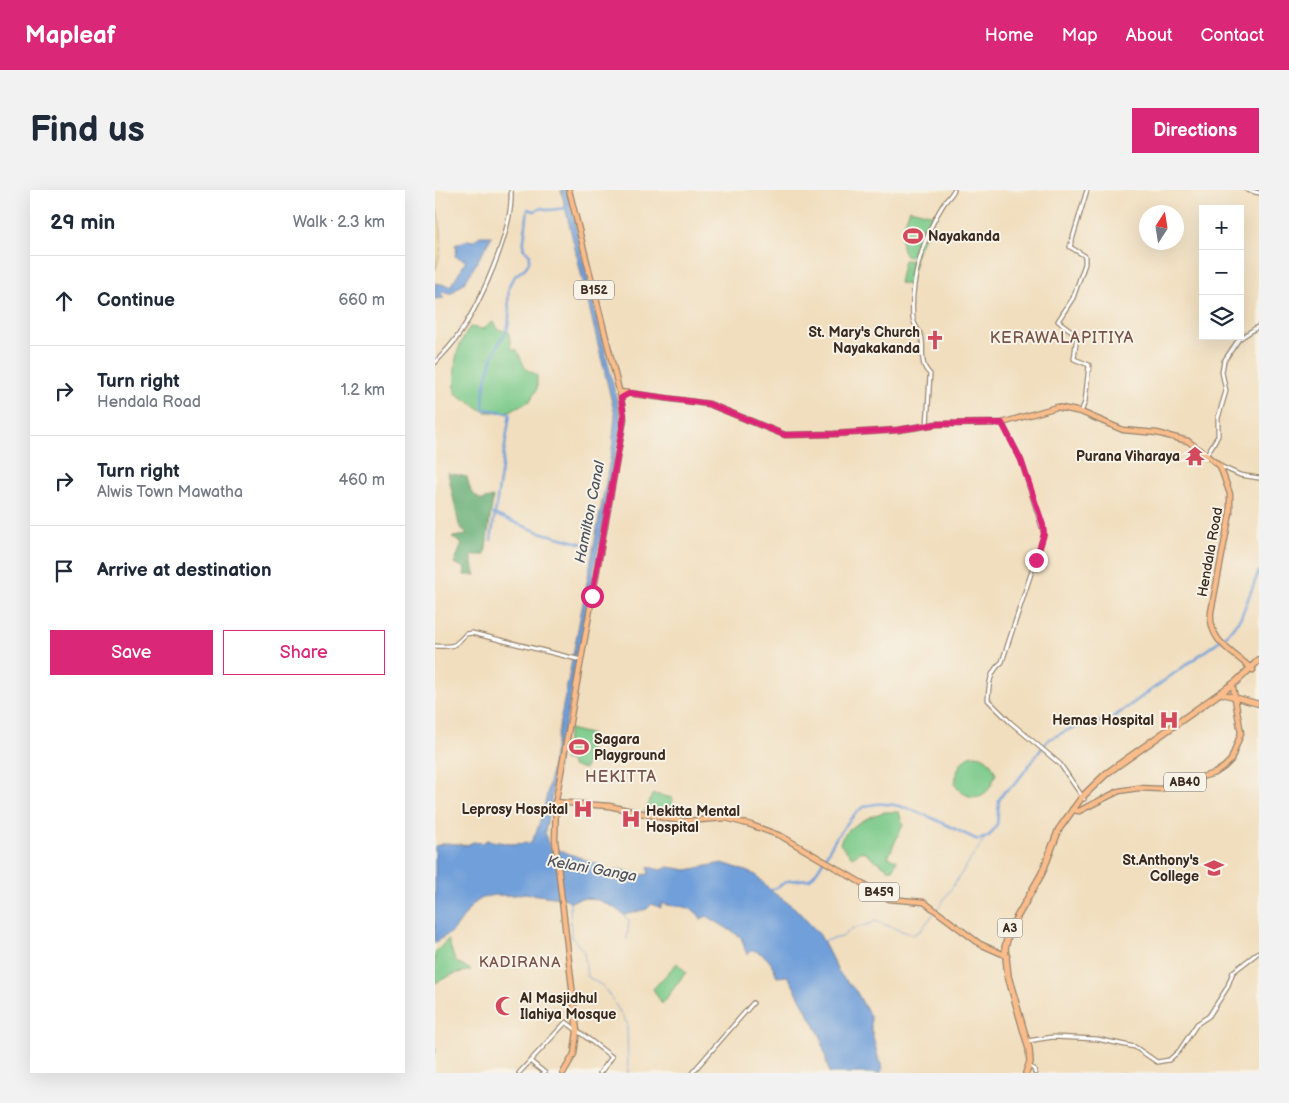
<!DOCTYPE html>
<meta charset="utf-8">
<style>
body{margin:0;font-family:"Balsamiq Sans",sans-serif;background:#f2f2f3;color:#1f2937}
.controls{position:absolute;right:15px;top:15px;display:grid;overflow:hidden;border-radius:0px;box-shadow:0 5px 20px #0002}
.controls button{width:45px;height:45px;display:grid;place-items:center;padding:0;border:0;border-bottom:1px solid #e0e1e3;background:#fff;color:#1f2937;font:25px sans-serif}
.compass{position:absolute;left:704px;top:15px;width:45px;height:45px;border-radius:50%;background:#fff;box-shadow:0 5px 20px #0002;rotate:12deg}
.stop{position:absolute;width:15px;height:15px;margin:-11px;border:4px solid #db2777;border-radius:50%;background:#fff}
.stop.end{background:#db2777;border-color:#fff;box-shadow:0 1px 5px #0008}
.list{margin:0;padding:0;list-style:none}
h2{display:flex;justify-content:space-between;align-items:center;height:65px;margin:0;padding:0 20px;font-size:21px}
h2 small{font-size:16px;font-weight:400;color:#747a83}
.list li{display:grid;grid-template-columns:32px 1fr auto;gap:15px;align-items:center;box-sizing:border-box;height:90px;padding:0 20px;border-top:1px solid #e0e1e3}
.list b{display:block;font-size:19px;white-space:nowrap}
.list p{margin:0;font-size:16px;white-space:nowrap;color:#747a83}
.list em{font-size:16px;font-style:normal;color:#747a83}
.actions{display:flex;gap:10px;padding:15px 20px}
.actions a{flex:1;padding:11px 0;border:1px solid #db2777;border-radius:0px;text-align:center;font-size:18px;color:#db2777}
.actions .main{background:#db2777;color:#fff}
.icon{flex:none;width:28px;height:28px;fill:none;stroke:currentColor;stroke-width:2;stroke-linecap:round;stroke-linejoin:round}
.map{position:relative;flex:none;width:824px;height:883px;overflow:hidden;border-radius:0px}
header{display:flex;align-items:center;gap:30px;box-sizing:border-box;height:70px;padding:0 25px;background:#db2777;color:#fff}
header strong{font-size:24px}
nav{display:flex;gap:28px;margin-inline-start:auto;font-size:18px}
.intro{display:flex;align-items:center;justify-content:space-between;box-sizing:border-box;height:120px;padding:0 30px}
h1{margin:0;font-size:35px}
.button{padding:12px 22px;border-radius:0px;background:#db2777;color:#fff;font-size:18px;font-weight:700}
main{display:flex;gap:30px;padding:0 30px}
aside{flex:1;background:#fff;border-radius:0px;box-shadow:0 5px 20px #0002}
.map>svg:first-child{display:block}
.green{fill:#7cca8a;stroke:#5c7a54}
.forest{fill:#65ae76;stroke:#506c4a}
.sand{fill:#eeda9e;stroke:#94825e}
.water{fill:#709fd9;stroke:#56647c}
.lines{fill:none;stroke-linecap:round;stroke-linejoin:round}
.stream{stroke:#709fd9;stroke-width:1}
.canal{stroke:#709fd9;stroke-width:2.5}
.minor-casing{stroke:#96846e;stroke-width:5.5}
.major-casing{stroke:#96846e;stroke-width:7}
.highway-casing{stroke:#96846e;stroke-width:8}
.minor{stroke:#fff;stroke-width:3}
.major{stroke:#f9bc8a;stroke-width:4.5}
.highway{stroke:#f9bc8a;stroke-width:5.5}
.route{stroke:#db2777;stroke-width:6}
.labels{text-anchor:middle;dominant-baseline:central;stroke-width:4;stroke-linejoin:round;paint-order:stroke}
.shield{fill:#f7f3e8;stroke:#73665b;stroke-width:1}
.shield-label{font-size:12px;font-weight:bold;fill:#3b2a1e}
.poi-label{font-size:14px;font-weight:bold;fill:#3b2a1e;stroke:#f7f3e8;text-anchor:end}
.street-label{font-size:14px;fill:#3b2a1e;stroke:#f7f3e8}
.water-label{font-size:15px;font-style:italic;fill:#4e535f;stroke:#f7f3e8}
.neighbourhood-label{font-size:15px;letter-spacing:1px;fill:#78534a;stroke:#f7f3e8}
.quarter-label{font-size:16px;letter-spacing:1px;fill:#78534a;stroke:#f7f3e8}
</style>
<header>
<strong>Mapleaf</strong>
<nav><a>Home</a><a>Map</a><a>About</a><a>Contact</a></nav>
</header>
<div class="intro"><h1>Find us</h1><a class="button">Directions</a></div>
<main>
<aside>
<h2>29 min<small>Walk · 2.3 km</small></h2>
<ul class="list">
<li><svg class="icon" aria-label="ahead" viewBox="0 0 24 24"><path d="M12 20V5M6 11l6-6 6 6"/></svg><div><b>Continue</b></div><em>660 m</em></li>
<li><svg class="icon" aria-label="right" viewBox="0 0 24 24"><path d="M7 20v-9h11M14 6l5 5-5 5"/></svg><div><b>Turn right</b><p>Hendala Road</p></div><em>1.2 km</em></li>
<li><svg class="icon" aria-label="right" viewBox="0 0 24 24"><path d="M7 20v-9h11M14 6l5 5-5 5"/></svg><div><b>Turn right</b><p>Alwis Town Mawatha</p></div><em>460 m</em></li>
<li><svg class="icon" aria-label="arrive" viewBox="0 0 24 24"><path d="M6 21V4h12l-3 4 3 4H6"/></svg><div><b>Arrive at destination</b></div></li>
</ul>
<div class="actions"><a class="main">Save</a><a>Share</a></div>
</aside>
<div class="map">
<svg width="824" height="883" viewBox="0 0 824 883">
<rect width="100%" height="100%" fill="#f7f3e8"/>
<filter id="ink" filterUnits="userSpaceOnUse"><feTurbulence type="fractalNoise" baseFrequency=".02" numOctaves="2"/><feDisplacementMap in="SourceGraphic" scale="10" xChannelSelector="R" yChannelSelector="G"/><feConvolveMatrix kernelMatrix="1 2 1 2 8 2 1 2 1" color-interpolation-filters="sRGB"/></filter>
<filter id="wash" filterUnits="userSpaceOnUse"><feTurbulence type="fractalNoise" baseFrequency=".0096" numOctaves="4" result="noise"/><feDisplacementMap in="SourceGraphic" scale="20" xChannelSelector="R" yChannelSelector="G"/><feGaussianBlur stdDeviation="1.12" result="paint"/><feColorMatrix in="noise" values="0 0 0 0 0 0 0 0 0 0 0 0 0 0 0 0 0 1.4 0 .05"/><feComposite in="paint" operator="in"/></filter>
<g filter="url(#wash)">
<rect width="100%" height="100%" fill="#f1debe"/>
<g class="green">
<path d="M475,19l24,6 -20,44 -9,-4c-8,-16 -1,-30 5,-46z"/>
<polygon points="469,70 481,71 474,95 464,93"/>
<path d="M58,132l4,7 12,3 2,17 6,1 8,18 12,7v14l-7,12 -23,11h-22l-30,-19c-1,-29 -1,-42 15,-66l13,2z"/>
<polygon points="134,539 159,545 150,579 137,576 137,573 129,570"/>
<path d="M536,565c14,-1 20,6 25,19 -3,5 -5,15 -10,18 -11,10 -24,3 -31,-7 1,-13 4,-24 16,-30z"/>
<polygon points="218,604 238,608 236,628 209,623"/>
<path d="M450,622h14l4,13 -15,32 9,3 -4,9h-5l-26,-18 -10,6 -12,-13c3,-16 31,-29 45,-32z"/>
<polygon points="13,749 20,771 36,780 19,784 0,793 0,763"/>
<polygon points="242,773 251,782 227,814 218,799"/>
</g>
<polygon class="forest" points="13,283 32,287 36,302 46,310 58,307 50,365 37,365 37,374 41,385 29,385 30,378 19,373 27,354 17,347 32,345 24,335"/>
<path class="sand" d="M0,15c8,19 8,46 0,65z"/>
<g class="water">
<path d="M126,0h6l53,224 1,13 -76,405 2,9 4,6 49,18 9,6 14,-1 19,5 7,-1 -1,-7 13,3 8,-3 18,3 35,-7 10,3 24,9 15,16 24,17 25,27 19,38 17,18 15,27v10l8,33 4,6 -2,6h-52l-8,-36 -33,-61 -11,1c-4,-13 -11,-24 -25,-27l-5,5 -6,-18 -34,-21 -6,3c-9,-17 -25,-10 -40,-16v5l-9,-4 -5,5 -23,6c-13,-11 -38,-24 -54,-12l-3,-4 -43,-6c-10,4 -24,1 -35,3 -19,4 -24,22 -36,35 -4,4 -12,6 -18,13v-98l11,-3 21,2 6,-3 11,1 2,-3 25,4 19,-1c15,-19 22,-79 27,-106 19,-96 37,-192 55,-288l3,-34z"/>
<polygon points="45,46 57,46 31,91 17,103 5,102 9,108 0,109 0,93 16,96 31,71 20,66 22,58 20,55 33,50 38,51"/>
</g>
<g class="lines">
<g class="stream">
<polyline points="135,713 136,746 149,762 152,786 169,797 192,833 193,883"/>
<polyline points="502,720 550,648"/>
<polyline points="189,725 194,731 192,749"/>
<polyline points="388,751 407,747 416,739 435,734 440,731 478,745 486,740 499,723"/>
</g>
<g class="canal">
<polyline points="58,324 104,342 156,356"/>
<path d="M56,350l19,-127 -26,-4c-4,-15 8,-53 15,-66 3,-6 8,-10 9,-17 4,-13 -3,-28 2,-42 5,-15 19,-10 20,-29l-7,-7 5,-39 6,2 8,-3 7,2 18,-2"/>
<path d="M335,701l18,-10 22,-2c13,-12 18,-31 29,-45 7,-9 14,-20 23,-26 31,-17 87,20 116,32l11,-4 8,-11 2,-25 5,-8 11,-8 33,-44 22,-11 41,-10 115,-83 15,-19 18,-46"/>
<polyline points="0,859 0,862"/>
</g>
</g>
</g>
<g filter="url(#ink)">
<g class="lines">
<defs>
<g id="minor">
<polyline points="812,0 824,3"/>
<path d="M0,173c7,-8 14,-15 20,-23 24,-33 59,-110 56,-150"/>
<polyline points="646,222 650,212 654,175 639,169 642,145 623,131 638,108 650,74 650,66 635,57 652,0"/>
<path d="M567,233l19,37 23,74 -42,128c-13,10 -13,23 -14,38l22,22 50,42 24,35"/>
<path d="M492,236l3,-52c-11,-10 -6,-22 -8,-35 -1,-8 -8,-12 -9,-21 -3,-36 10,-82 30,-113 3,-5 8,-9 11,-15"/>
<polyline points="772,264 783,246 783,228 791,201 787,182 789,171 804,149 824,136"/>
<polyline points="785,276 805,285 824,288"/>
<path d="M0,456c19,1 19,1 31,-12l6,-1 109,27"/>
<polyline points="592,851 618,847 662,849 700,857 722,872 734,870 744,861 762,834 774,826 792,798 798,782 824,762"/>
<polyline points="95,871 110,883"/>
<polyline points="594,876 599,879 600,883"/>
<polyline points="84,883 131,832 177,867 165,883"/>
<polyline points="257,883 318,813"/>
</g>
<g id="major">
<path d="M185,202l89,12 76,31 49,-1 64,-4 39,-6 65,-1 55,-16 24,5 42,18 34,3 31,8 32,25 10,28v19l-19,99c-3,30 23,40 42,58"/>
<polyline points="788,504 824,514"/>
<polyline points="120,612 174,616 234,629 251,631 291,628 316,635 346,646 454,709 489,712 545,754 572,766"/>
<polyline points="637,620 644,621 684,601 703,598 726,599 780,583 789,577 796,570 806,543 798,497"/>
<polyline points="128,883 139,864 142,841 120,650 121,610 189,229 186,208 134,0"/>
</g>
<polyline id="highway" points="591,883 595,872 594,859 573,786 570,758 574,741 607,683 624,639 647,607 672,583 802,491 824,470"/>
</defs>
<use href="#minor" class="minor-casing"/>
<use href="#major" class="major-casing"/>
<use href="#highway" class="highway-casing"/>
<use href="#minor" class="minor"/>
<use href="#major" class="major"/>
<use href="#highway" class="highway"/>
</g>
</g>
<g class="lines" filter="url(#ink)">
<polyline class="route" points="157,406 187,240 189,225 186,208 195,203 274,214 350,245 399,244 462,240 502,234 567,233 586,270 608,335 609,344 601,370"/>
</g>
<defs>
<symbol id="stadium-bare" viewBox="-9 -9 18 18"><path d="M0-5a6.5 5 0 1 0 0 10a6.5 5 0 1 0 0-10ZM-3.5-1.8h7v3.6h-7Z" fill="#d1495b" stroke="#f7f3e8" stroke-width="2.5" paint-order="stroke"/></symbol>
<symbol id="church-bare" viewBox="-9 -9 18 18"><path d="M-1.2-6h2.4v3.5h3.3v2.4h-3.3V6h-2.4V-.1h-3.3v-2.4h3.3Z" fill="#d1495b" stroke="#f7f3e8" stroke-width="2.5" paint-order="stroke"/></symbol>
<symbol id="temple-bare" viewBox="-9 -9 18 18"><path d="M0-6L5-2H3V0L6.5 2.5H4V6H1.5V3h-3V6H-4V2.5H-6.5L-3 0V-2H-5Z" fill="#d1495b" stroke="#f7f3e8" stroke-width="2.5" paint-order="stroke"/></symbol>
<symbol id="hospital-bare" viewBox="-9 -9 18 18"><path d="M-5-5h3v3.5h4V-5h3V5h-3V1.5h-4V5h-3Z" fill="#d1495b" stroke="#f7f3e8" stroke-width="2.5" paint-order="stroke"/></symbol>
<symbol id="school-bare" viewBox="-9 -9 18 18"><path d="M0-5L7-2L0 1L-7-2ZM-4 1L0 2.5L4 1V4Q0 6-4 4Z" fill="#d1495b" stroke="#f7f3e8" stroke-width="2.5" paint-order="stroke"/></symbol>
<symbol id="mosque-bare" viewBox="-9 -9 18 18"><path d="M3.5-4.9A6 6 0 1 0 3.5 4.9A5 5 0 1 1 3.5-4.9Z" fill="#d1495b" stroke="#f7f3e8" stroke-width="2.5" paint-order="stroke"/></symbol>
</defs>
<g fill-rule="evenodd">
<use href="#stadium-bare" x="464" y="32" width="28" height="28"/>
<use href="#church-bare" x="486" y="136" width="28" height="28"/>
<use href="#temple-bare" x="746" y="252" width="28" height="28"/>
<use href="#hospital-bare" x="720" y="516" width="28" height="28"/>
<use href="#stadium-bare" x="130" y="543" width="28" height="28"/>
<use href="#hospital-bare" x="134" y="605" width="28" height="28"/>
<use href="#hospital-bare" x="182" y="615" width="28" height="28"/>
<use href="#school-bare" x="765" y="664" width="28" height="28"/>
<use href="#mosque-bare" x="56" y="802" width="28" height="28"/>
</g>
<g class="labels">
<g class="shield">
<rect x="139" y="90.5" width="40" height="19" rx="4"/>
<rect x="729" y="582.5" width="42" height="19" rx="4"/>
<rect x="424" y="692.5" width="40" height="19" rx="4"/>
<rect x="562.5" y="728.5" width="25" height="19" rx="4"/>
</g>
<g class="shield-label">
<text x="159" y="100">B152</text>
<text x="750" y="592">AB40</text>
<text x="444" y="702">B459</text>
<text x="575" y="738">A3</text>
</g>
<g class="poi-label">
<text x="493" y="46" text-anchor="start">Nayakanda</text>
<text x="485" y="142">St. Mary's Church<tspan x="485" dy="16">Nayakakanda</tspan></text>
<text x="745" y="266">Purana Viharaya</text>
<text x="719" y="530">Hemas Hospital</text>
<text x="159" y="549" text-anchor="start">Sagara<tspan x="159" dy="16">Playground</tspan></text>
<text x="133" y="619">Leprosy Hospital</text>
<text x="211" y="621" text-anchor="start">Hekitta Mental<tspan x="211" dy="16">Hospital</tspan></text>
<text x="764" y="670">St.Anthony's<tspan x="764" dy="16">College</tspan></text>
<text x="85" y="808" text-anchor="start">Al Masjidhul<tspan x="85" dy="16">Ilahiya Mosque</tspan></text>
</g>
<g class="street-label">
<text transform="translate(775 362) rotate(-80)">Hendala Road</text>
</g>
<g class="water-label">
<text transform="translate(155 322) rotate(-79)">Hamilton Canal</text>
<text transform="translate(157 679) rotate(10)">Kelani Ganga</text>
</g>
<g class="neighbourhood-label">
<text x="85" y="772">KADIRANA</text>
</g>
<g class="quarter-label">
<text x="627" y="148">KERAWALAPITIYA</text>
<text x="186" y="587">HEKITTA</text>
</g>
</g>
</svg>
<div class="controls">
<button>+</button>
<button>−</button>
<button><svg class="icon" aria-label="layers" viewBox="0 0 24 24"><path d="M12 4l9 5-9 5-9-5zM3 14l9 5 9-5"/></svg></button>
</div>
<svg class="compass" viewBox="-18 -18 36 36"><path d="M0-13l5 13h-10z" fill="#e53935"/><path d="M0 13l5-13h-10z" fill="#747a83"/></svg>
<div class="stop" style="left:157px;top:406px"></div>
<div class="stop end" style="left:601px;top:370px"></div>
</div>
</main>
